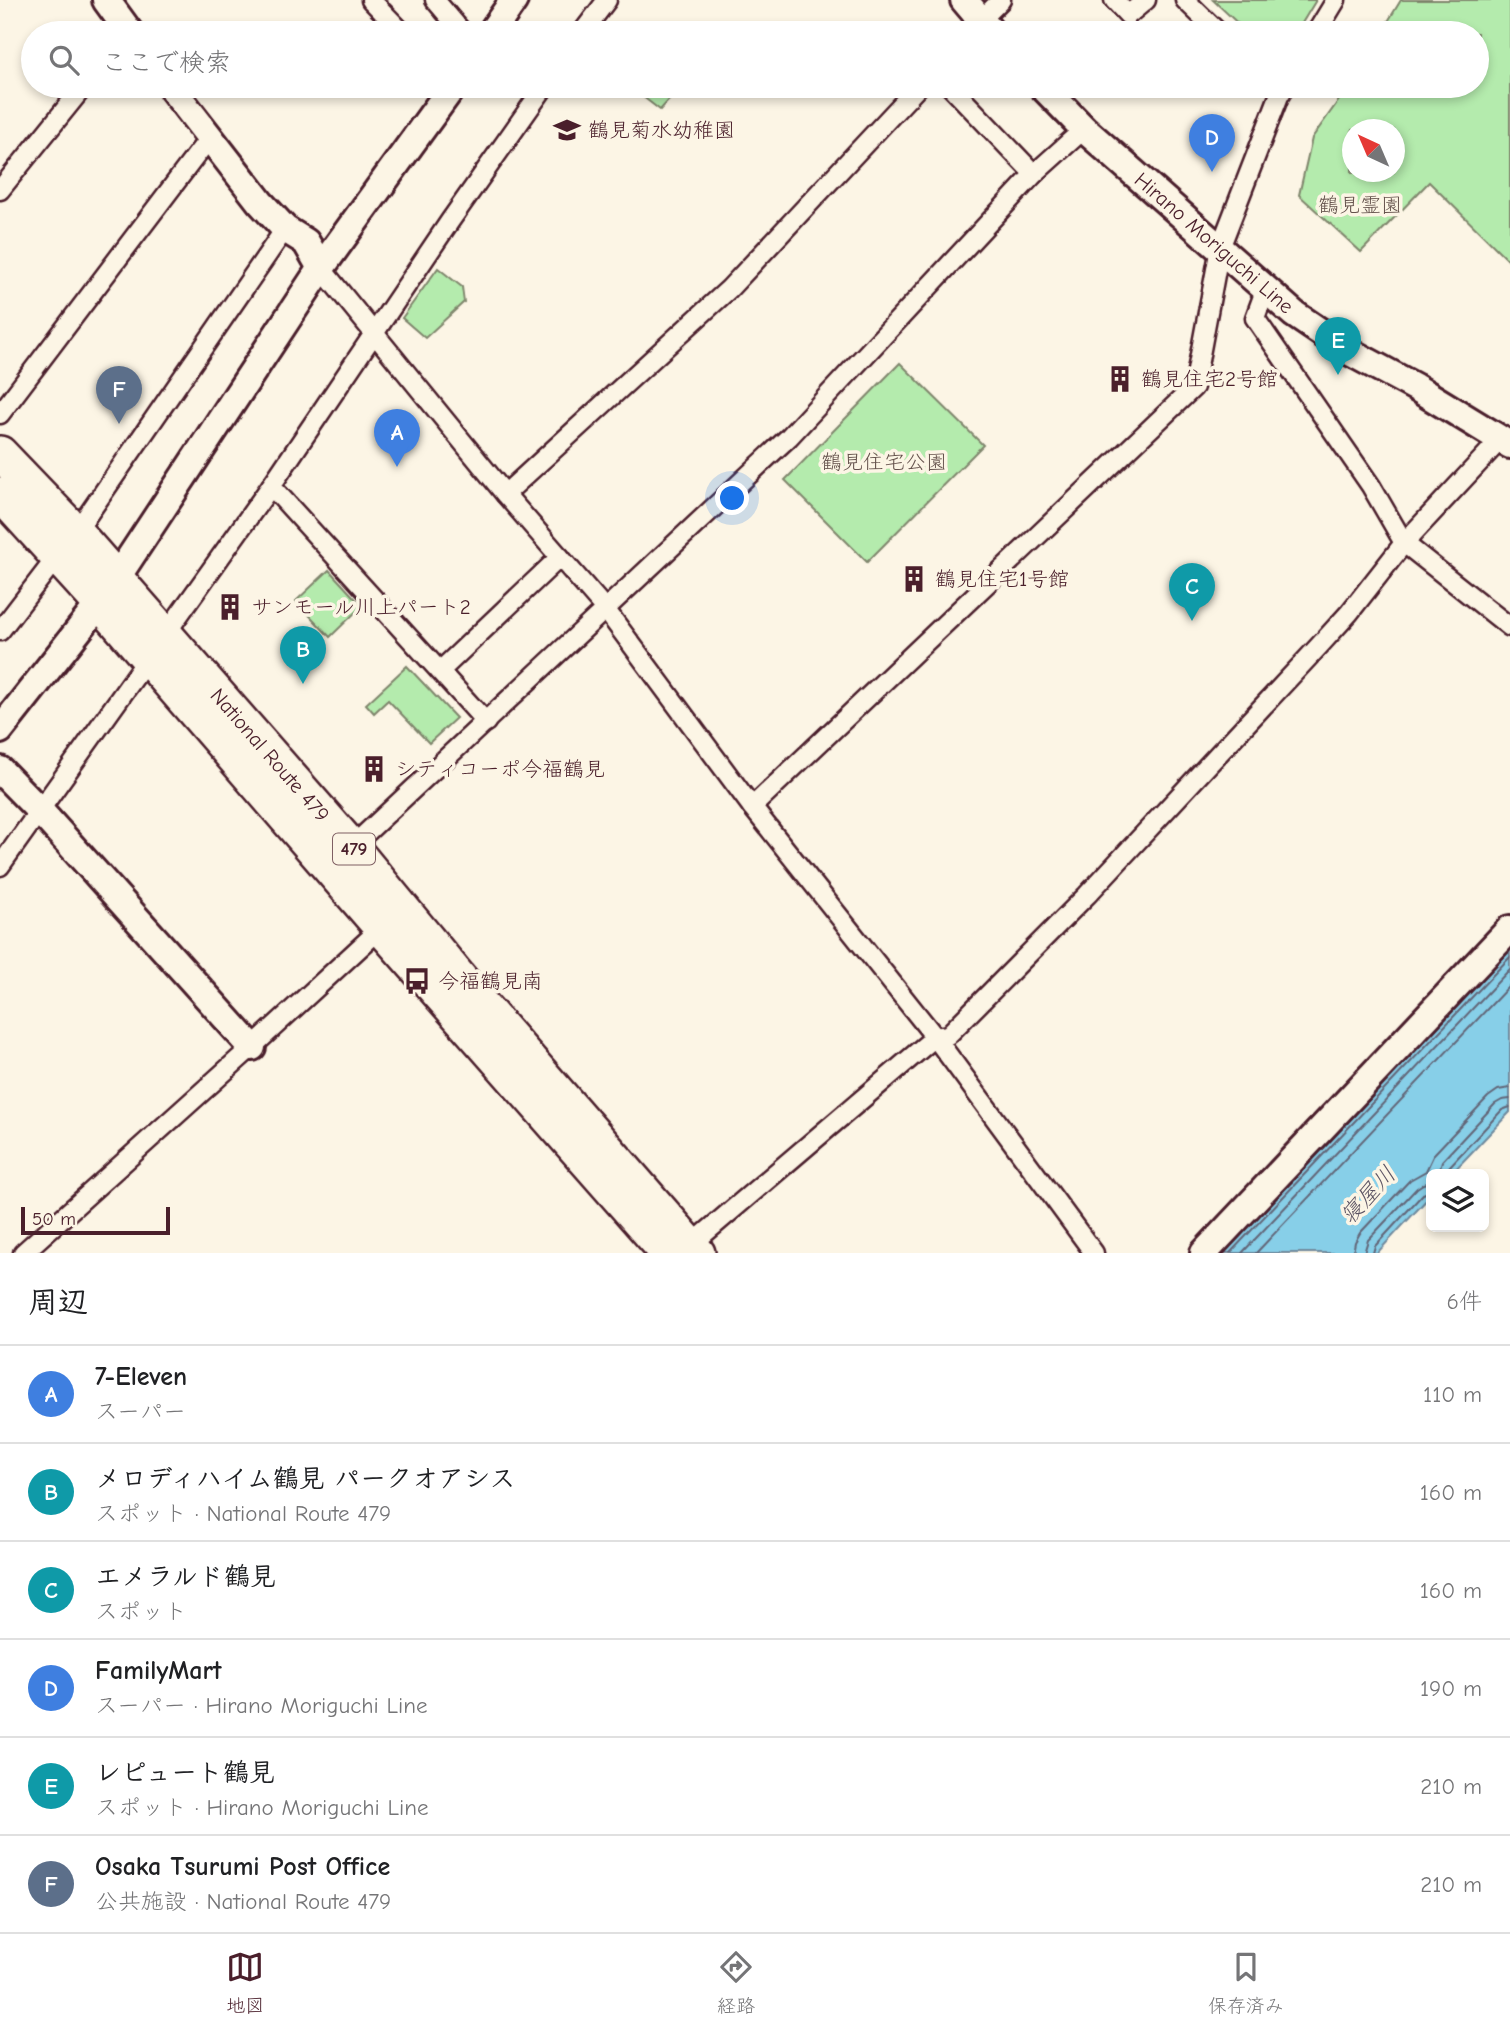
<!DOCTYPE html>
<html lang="ja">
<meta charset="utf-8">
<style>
body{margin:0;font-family:"Comic Neue","Klee One",sans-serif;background:#f2f2f2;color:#202124}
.controls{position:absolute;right:21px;bottom:21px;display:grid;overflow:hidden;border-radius:10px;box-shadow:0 4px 10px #0003}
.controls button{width:63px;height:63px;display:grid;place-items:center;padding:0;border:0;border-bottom:2px solid #e0e0e0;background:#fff;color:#202124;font:35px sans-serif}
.compass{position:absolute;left:1342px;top:119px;width:63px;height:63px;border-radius:50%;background:#fff;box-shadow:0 4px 10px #0003;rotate:316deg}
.scale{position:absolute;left:21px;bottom:18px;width:149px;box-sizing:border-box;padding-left:7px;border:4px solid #4a1f2b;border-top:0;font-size:19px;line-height:24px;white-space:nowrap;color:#4a1f2b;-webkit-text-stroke:5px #fcf5e5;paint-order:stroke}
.you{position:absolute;left:733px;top:499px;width:24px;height:24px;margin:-18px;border:5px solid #fff;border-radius:50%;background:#1a73e8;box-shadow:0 0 0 10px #1a73e833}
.badge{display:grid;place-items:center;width:46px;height:46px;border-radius:50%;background:#4a1f2b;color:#fff;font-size:23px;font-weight:700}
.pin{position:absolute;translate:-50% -58px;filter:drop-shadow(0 2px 4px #0008)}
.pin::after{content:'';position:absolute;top:37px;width:24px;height:21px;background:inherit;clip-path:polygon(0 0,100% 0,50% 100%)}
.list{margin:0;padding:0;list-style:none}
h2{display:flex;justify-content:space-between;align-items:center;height:91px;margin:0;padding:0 28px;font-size:30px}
h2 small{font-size:23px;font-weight:400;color:#757577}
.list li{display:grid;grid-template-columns:46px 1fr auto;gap:21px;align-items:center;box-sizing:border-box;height:98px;padding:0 28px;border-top:2px solid #e0e0e0}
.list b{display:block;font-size:26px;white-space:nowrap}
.list p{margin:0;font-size:23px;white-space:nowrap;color:#757577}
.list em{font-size:23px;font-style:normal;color:#757577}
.icon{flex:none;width:38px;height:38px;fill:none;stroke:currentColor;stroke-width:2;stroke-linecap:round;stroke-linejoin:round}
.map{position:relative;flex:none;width:1510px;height:1253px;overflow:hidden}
.search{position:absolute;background:#fff;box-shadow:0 4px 10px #0003;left:21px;right:21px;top:21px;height:77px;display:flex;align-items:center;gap:18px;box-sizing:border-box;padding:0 24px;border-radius:38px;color:#757577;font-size:26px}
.sheet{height:679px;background:#fff}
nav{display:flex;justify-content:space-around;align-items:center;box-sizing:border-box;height:98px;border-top:2px solid #e0e0e0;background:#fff;font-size:19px;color:#757577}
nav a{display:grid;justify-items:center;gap:4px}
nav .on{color:#4a1f2b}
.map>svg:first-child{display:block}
.green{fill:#b4ebad;stroke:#7f856c;stroke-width:2;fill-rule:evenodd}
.water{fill:#87cfe8;stroke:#6f899c;stroke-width:2}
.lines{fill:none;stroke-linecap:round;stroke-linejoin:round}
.shore{stroke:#626577;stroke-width:2}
.street-casing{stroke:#4a1f2b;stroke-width:23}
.secondary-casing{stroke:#4a1f2b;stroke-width:32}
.highway-casing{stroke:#4a1f2b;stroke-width:38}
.street{stroke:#fcf5e5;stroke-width:18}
.secondary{stroke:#fcf5e5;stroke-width:26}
.highway{stroke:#fcf5e5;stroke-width:33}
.labels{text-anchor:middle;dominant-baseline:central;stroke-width:7;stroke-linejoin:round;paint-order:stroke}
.shield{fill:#fcf5e5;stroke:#7f5f63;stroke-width:2}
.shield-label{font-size:19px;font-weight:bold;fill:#4a1f2b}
.poi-label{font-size:21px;fill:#4a1f2b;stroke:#fcf5e5;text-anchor:start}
.park-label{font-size:21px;fill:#64524c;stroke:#fcf5e5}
.street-label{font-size:21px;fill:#4a1f2b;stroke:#fcf5e5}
.water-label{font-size:23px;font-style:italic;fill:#5c5464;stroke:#fcf5e5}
</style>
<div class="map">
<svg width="1510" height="1253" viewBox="0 0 1510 1253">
<rect width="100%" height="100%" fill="#fcf5e5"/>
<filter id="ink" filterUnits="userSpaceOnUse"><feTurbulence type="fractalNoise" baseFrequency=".0143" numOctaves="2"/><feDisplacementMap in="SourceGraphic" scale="14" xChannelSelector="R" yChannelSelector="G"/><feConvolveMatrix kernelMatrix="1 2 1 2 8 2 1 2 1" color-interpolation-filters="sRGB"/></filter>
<g filter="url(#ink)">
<g class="green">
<polygon points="1213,0 1316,0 1296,33 1268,33 1259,24 1248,33"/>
<path d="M1401,0h109v262l-81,-80 -68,70 -62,-57 13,-57 37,-52h128v-53h-96zM1352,130h42v42h-42z"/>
<polygon points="629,86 682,86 660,110"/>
<polygon points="438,268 462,287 464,302 425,338 402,318"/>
<polygon points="900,363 983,445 867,562 785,480"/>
<polygon points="329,570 362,606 330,637 296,601"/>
<polygon points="407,666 456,718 429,743 388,700 374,713 366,704"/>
</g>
<polygon class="water" points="1510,946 1510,1112 1451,1174 1431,1174 1431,1195 1377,1253 1220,1253"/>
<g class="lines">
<g class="shore">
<polyline points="1438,1174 1442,1161 1495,1104 1502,1100 1510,1099"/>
<polyline points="1447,1174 1449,1167 1502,1110 1510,1107"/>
<polyline points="1230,1253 1510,957"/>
<polyline points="1242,1253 1510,969"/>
<polyline points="1256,1253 1510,985"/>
<polyline points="1353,1253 1355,1242 1360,1233 1410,1180 1426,1171 1434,1154 1488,1097 1498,1090 1510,1088"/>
<polyline points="1364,1253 1368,1240 1417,1188 1423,1184 1431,1182"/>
<polyline points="1373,1253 1375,1246 1423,1194 1431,1191"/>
</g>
<defs>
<g id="street">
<polyline points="371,0 403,33"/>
<polyline points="435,0 463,33"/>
<polyline points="1114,0 1128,15 1146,0"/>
<polyline points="1185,0 1219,33"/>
<polyline points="582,33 607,0"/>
<polyline points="968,33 1001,0"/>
<polyline points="1316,33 1336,0"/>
<polyline points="950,86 1034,174"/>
<polyline points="0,190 84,86"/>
<polyline points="321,268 505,494 606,610 752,807 935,1037 1094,1253"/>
<polyline points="1266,288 1255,318 1371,486 1404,543 1510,627"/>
<polyline points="0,414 210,137"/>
<polyline points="271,486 486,722"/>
<polyline points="505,494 729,289 919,86"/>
<polyline points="0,631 76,532 285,229"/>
<polyline points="440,671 560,557"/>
<polyline points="752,807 1194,387 1220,248 1279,96 1285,86"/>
<polyline points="347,851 789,437 1034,174 1084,129"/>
<polyline points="0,866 271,486 450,221 545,86"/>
<polyline points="691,1245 935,1037 948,1035 1087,895 1319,646 1349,613 1404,543 1500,440"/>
<polyline points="23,1253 252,1047 381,928"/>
</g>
<g id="secondary">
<polyline points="106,0 130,33"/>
<polyline points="964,0 992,33"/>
<polyline points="491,33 514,0"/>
<polyline points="170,86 260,202 285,229 306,242 321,268"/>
<polyline points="1042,86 1084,129 1294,314 1350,352 1415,387 1510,445"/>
<polyline points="0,730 100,603 321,268 453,86"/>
<polyline points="0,770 40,811 252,1047"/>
<polyline points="1204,1253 1510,929"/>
</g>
<g id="highway">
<polyline points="0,453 76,532 352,847 483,1006 698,1253"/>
<polyline points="0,494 112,617 381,928 667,1253"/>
</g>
</defs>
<use href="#street" class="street-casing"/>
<use href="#secondary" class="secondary-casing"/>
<use href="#highway" class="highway-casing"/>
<use href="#street" class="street"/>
<use href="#secondary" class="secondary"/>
<use href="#highway" class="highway"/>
</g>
</g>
<defs>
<symbol id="school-bare" viewBox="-9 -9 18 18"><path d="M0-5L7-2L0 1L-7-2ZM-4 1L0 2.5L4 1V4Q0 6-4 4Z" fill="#4a1f2b" stroke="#fcf5e5" stroke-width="2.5" paint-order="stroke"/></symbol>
<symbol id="building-bare" viewBox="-9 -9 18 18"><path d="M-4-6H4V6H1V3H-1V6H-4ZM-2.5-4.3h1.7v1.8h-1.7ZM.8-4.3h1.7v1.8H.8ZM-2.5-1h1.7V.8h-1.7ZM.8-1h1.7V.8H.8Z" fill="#4a1f2b" stroke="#fcf5e5" stroke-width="2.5" paint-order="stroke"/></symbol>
<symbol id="bus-bare" viewBox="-9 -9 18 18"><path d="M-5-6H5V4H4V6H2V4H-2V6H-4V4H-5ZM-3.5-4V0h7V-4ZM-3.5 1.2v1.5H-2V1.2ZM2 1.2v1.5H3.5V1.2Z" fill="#4a1f2b" stroke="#fcf5e5" stroke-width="2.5" paint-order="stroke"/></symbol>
</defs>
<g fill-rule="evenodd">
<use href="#school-bare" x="548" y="111" width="38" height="38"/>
<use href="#building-bare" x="1101" y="360" width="38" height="38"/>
<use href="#building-bare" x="895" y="560" width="38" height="38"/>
<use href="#building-bare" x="211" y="588" width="38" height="38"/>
<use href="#building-bare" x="355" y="750" width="38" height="38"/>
<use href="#bus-bare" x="398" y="962" width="38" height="38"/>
</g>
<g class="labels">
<rect class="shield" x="333" y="833.5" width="42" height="31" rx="5"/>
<g class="shield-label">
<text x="354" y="849">479</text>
</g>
<g class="poi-label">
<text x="588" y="130">鶴見菊水幼稚園</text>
<text x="1141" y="379">鶴見住宅2号館</text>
<text x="935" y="579">鶴見住宅1号館</text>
<text x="251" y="607">サンモール川上パート2</text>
<text x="395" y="769">シティコーポ今福鶴見</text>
<text x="438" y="981">今福鶴見南</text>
</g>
<g class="park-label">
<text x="1360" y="205">鶴見霊園</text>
<text x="884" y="462">鶴見住宅公園</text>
</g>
<g class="street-label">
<text transform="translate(1214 243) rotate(41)">Hirano Moriguchi Line</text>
<text transform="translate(270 755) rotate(49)">National Route 479</text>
</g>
<g class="water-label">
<text transform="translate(1368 1195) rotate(-47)">寝屋川</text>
</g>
</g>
</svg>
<div class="controls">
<button><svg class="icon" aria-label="layers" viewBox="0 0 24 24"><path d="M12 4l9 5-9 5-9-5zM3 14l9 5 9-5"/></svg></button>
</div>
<svg class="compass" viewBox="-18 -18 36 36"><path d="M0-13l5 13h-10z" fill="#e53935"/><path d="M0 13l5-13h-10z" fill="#757577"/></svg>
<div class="scale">50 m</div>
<div class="you"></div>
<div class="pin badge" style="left:397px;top:467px;background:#3f7fe0">A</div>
<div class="pin badge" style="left:303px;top:684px;background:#0f9aa8">B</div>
<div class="pin badge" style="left:1192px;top:621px;background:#0f9aa8">C</div>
<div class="pin badge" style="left:1212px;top:172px;background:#3f7fe0">D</div>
<div class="pin badge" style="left:1338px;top:375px;background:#0f9aa8">E</div>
<div class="pin badge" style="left:119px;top:424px;background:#5c6f8a">F</div>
<div class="search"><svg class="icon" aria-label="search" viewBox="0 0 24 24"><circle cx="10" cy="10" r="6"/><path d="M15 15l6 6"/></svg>ここで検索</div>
</div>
<section class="sheet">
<h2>周辺<small>6件</small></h2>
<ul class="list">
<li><span class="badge" style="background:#3f7fe0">A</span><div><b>7-Eleven</b><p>スーパー</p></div><em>110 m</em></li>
<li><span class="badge" style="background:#0f9aa8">B</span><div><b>メロディハイム鶴見 パークオアシス</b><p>スポット · National Route 479</p></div><em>160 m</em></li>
<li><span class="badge" style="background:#0f9aa8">C</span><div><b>エメラルド鶴見</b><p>スポット</p></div><em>160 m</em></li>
<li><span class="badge" style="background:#3f7fe0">D</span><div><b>FamilyMart</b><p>スーパー · Hirano Moriguchi Line</p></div><em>190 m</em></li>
<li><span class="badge" style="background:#0f9aa8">E</span><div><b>レピュート鶴見</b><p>スポット · Hirano Moriguchi Line</p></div><em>210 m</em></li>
<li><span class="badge" style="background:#5c6f8a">F</span><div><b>Osaka Tsurumi Post Office</b><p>公共施設 · National Route 479</p></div><em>210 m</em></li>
</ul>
</section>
<nav>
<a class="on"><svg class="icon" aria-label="map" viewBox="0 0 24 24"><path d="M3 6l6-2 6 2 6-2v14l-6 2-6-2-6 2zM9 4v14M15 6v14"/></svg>地図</a>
<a><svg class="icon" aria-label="directions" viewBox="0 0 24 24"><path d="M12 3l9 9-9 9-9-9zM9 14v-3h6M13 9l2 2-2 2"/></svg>経路</a>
<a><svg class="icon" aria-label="saved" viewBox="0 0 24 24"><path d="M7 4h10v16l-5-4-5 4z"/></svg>保存済み</a>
</nav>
